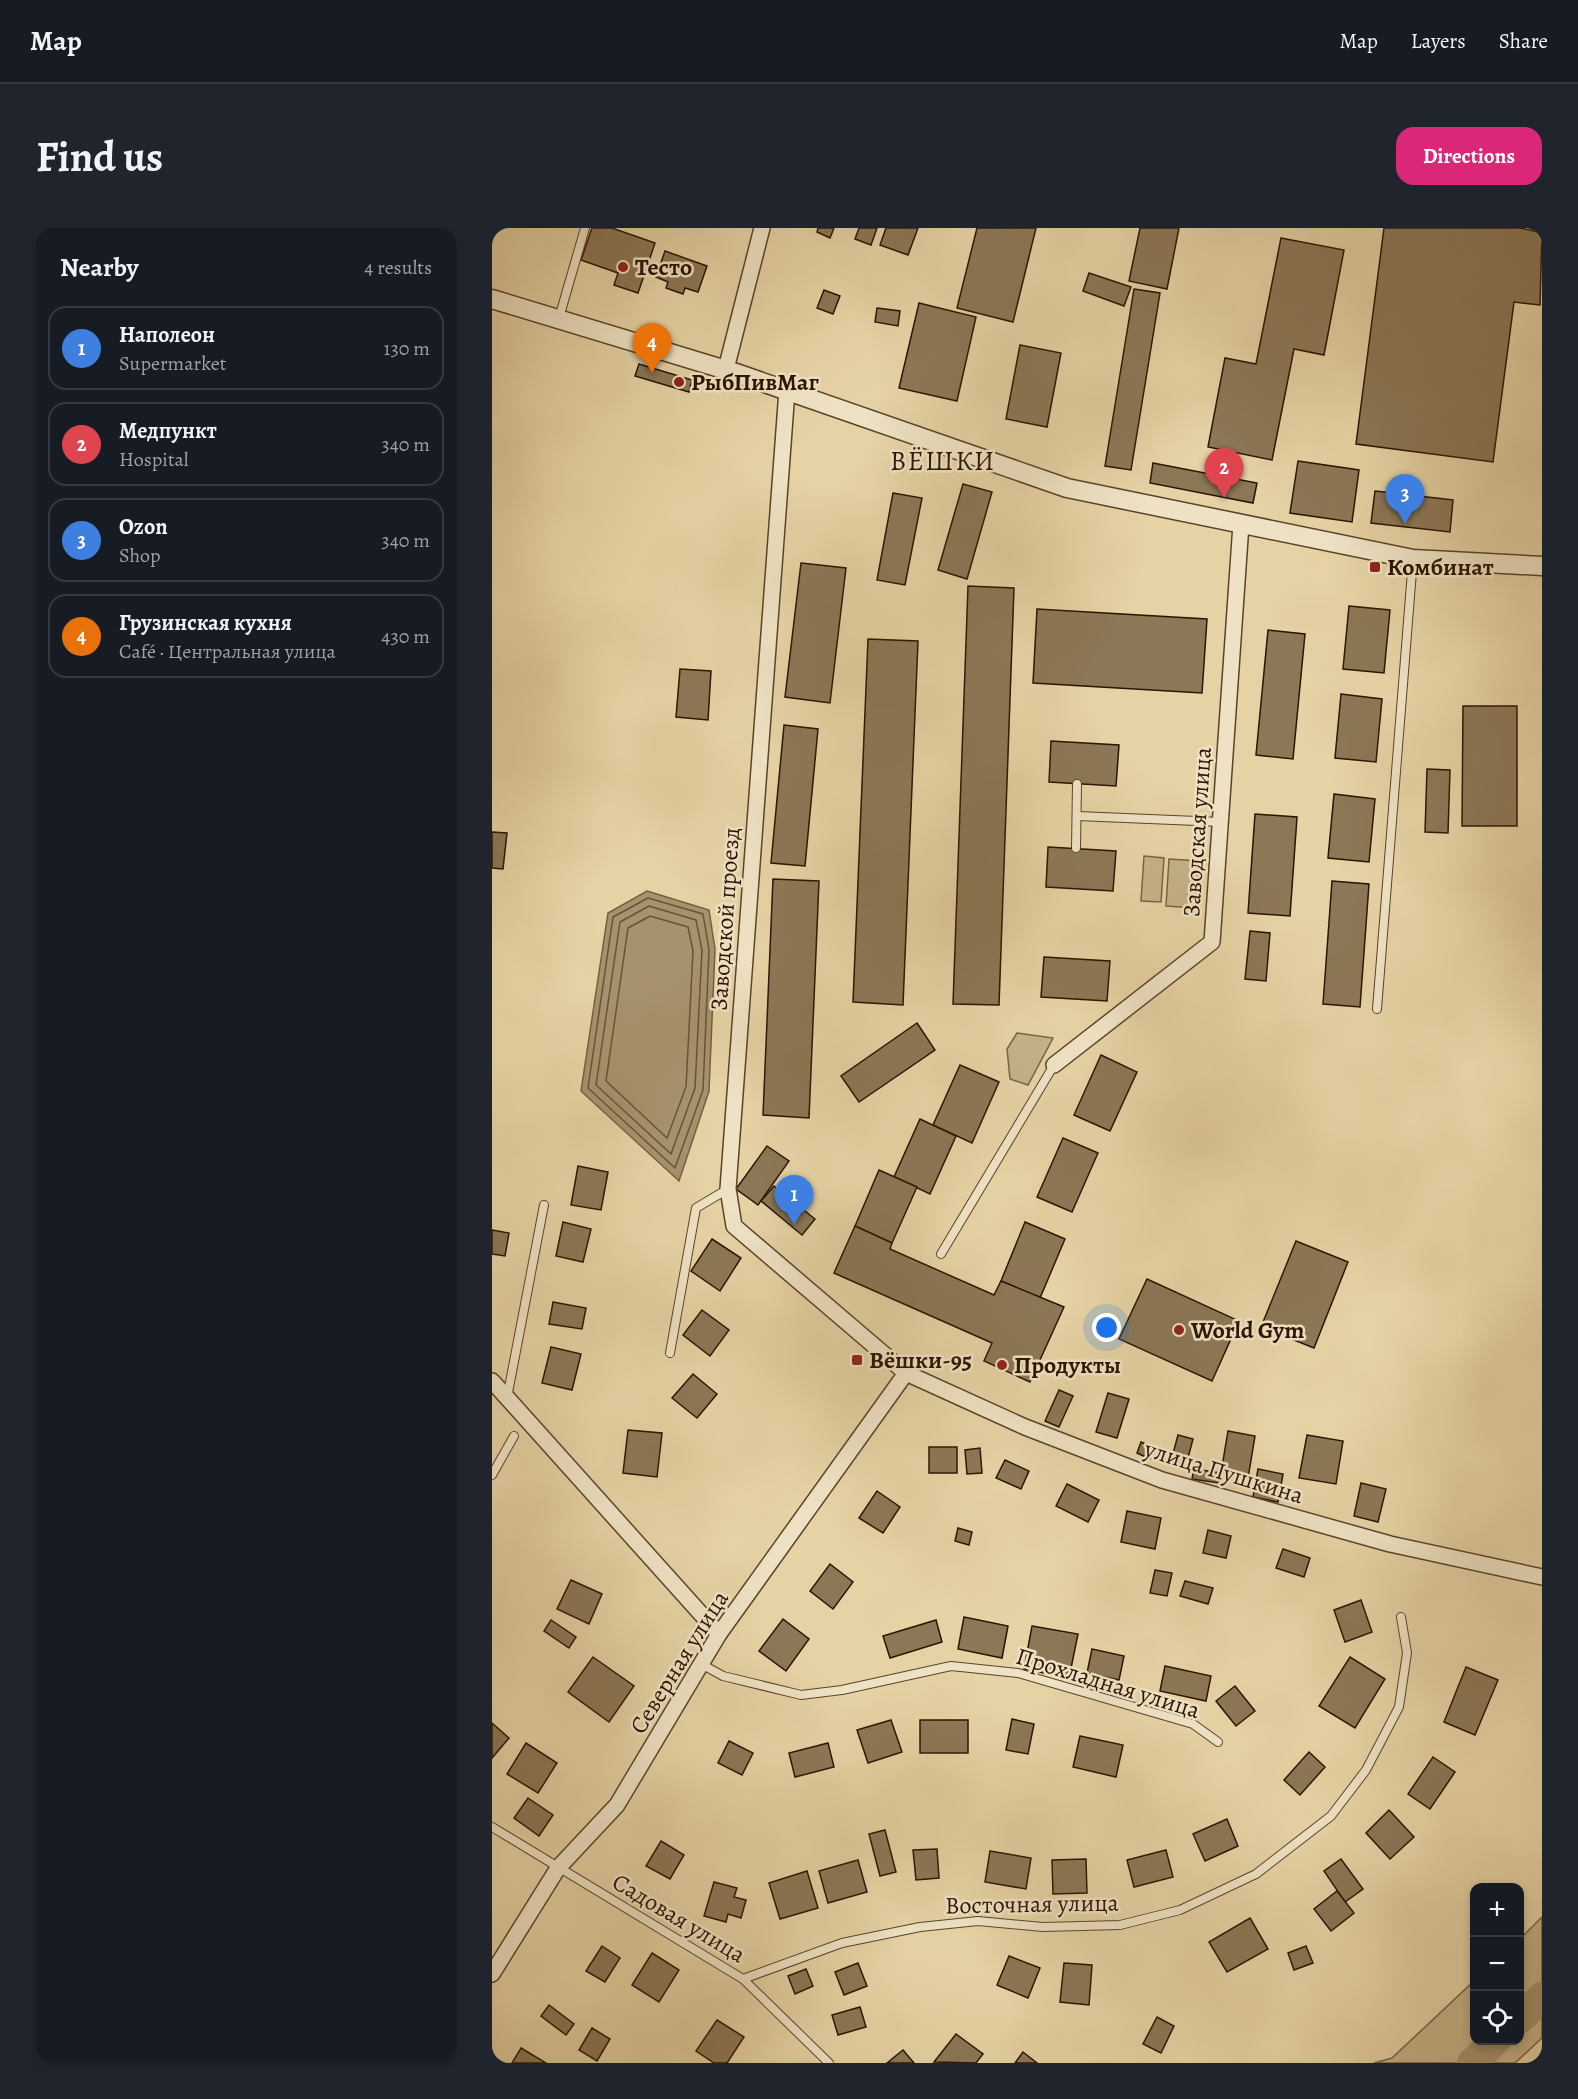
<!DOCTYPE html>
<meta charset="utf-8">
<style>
body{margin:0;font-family:Alegreya,serif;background:#20242c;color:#f1f3f6}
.controls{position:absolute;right:18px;bottom:18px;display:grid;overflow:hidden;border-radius:12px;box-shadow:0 3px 9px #0003}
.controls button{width:54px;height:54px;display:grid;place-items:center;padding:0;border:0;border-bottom:2px solid #363941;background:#171b24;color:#f1f3f6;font:30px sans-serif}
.you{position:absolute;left:615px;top:1100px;width:21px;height:21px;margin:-15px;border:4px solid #fff;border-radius:50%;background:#1a73e8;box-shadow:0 0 0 9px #1a73e833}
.badge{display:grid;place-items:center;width:39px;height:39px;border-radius:50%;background:#db2777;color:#fff;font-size:20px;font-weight:700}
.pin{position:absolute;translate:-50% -50px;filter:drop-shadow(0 2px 3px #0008)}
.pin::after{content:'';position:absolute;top:32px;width:21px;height:18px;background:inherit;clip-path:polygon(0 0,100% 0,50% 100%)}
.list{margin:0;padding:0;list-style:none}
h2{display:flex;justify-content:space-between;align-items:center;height:78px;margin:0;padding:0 24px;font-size:26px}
h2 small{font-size:20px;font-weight:400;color:#9ea1a6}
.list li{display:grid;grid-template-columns:39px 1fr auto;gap:18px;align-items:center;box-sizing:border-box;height:84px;margin:0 12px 12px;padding:0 12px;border:2px solid #363941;border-radius:18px}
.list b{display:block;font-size:22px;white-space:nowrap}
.list p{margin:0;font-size:20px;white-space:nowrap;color:#9ea1a6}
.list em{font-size:20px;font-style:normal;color:#9ea1a6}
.icon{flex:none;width:33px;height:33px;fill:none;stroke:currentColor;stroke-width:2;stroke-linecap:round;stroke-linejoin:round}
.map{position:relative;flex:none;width:1050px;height:1835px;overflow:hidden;border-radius:18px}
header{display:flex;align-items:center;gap:36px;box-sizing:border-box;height:84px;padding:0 30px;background:#171b24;border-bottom:2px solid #363941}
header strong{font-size:28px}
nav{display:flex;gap:33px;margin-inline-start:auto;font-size:21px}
.intro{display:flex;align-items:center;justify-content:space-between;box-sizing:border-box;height:144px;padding:0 36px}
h1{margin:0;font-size:42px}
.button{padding:15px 27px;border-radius:18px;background:#db2777;color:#fff;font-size:21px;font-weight:700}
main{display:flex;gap:36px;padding:0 36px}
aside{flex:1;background:#171b24;border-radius:18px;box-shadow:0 3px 9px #0003}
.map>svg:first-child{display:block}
.green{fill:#c6b389;stroke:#786444;stroke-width:1.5}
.water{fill:#a6926d;stroke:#756041;stroke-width:1.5}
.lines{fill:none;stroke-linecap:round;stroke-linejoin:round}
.shore{stroke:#685336;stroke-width:1.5}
.river{stroke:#a6926d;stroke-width:30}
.building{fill:#8c7756;stroke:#2b1400;stroke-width:1.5}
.service-casing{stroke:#5a4429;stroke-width:10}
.minor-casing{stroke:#5a4429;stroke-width:18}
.tertiary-casing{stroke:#5a4429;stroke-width:21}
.service{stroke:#efe2c4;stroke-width:8}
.minor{stroke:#efe2c4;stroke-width:15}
.tertiary{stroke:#efe2c4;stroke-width:18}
.poi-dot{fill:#8f2418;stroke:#efe2c4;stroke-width:2}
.labels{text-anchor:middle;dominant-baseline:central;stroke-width:5;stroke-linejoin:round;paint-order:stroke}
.poi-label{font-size:24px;font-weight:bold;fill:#2b1400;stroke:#efe2c4;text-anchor:start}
.street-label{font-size:24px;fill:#2b1400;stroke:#efe2c4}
.quarter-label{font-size:27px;letter-spacing:1.5px;fill:#2b1400;stroke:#efe2c4}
</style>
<header>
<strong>Map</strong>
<nav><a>Map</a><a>Layers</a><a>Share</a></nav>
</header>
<div class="intro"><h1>Find us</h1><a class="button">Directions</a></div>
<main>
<aside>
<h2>Nearby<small>4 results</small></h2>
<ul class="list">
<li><span class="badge" style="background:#3f7fe0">1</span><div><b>Наполеон</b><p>Supermarket</p></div><em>130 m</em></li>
<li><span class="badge" style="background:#e0444e">2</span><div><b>Медпункт</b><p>Hospital</p></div><em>340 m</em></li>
<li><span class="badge" style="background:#3f7fe0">3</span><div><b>Ozon</b><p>Shop</p></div><em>340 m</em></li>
<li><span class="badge" style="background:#e8710a">4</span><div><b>Грузинская кухня</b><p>Café · Центральная улица</p></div><em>430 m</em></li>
</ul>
</aside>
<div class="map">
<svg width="1050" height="1835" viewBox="0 0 1050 1835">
<rect width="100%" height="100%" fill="#e6d3a5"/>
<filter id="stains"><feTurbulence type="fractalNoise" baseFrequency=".00333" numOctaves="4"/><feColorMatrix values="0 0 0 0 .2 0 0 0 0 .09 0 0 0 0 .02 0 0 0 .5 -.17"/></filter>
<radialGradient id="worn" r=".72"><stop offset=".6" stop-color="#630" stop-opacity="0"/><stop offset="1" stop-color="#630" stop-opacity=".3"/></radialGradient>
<g class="green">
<polygon points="652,628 672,630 669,674 649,673"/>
<polygon points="677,631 707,633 703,680 674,678"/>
<polygon points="525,805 561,810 536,857 518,851 515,821"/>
<polygon points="1050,1689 1050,1810 1023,1835 882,1835 900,1830 982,1753 982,1812 1028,1812 1028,1711"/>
</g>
<polygon class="water" points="155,663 217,682 223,721 217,863 187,953 89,863 116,685"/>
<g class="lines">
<g class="shore">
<polygon points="156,670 211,686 217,722 211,862 183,940 96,860 121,689"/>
<polygon points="157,678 204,692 210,722 203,860 179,926 104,857 128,694"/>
<polygon points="158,688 196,699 201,723 194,859 175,910 114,853 136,700"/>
</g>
<g class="river">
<polyline points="1028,1791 1050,1769"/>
<polyline points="980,1835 1004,1812"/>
</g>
</g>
<g class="building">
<polygon points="100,0 120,0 163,15 146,65 122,57 126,45 89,32"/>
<polygon points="326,0 342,0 338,10 325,4"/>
<polygon points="367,0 385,0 379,17 363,11"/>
<polygon points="394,0 426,0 416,27 388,17"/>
<polygon points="485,0 544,0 521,94 465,80"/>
<polygon points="648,0 687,0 675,61 637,53"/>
<polygon points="892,0 1029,0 1050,5 1048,77 1022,74 1001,234 864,216"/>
<polygon points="789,10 852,22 832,127 802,121 780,232 716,219 733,130 764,136"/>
<polygon points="173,23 215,38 206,64 193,60 191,66 174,60 176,54 164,49"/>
<polygon points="597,45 639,59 632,78 591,63"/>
<polygon points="642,61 668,65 639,242 613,238"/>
<polygon points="332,62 348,68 341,86 325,80"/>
<polygon points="427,75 484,89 465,173 407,160"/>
<polygon points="385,80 408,83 406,98 383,94"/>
<polygon points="528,117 569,125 555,199 514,191"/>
<polygon points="147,136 200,152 197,164 143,148"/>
<polygon points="806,233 867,242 860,294 798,285"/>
<polygon points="661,235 765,255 761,275 658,255"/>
<polygon points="471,256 500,264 475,351 446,342"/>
<polygon points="883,263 961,272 958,304 879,295"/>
<polygon points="401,265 430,270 413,357 385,352"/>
<polygon points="309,335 354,340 338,475 293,469"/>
<polygon points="476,358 522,360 507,777 461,776"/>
<polygon points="857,378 898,382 892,445 851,441"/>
<polygon points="545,381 715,391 710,465 541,455"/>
<polygon points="776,402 813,406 801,531 764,527"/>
<polygon points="376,411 426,413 411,777 361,774"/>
<polygon points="188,441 219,443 216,492 184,489"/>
<polygon points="849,466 890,471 884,534 843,530"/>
<polygon points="971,478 1025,478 1025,598 970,598"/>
<polygon points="292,497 326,501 313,638 279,635"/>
<polygon points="559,513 627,517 624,558 557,554"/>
<polygon points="935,541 958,542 956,605 933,604"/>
<polygon points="842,566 883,571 877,634 836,630"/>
<polygon points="763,586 805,589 798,688 756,685"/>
<polygon points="0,604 15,605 11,641 0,640"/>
<polygon points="556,619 624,623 621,663 554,659"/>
<polygon points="281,651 327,653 317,890 271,887"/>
<polygon points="840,653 877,656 868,779 831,776"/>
<polygon points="758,703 778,705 774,753 753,751"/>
<polygon points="552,729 618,733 615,773 549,769"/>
<polygon points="425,795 443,822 367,874 349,848"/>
<polygon points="609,827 645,844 618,903 582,887"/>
<polygon points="468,837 507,854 480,915 441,897"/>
<polygon points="428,891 464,908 438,966 402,949"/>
<polygon points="571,910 606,925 580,984 545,969"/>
<polygon points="275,918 297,933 266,977 244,961"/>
<polygon points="86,938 116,944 109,982 79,977"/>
<polygon points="387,942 425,959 400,1015 363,998"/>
<polygon points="282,958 323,991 310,1007 269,973"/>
<polygon points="71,994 99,1001 91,1034 64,1028"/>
<polygon points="533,994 573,1011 548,1070 509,1053"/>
<polygon points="363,998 400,1015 398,1021 502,1067 509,1053 572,1079 538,1154 492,1133 500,1115 342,1045"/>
<polygon points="0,1002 17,1005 13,1028 0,1026"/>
<polygon points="220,1011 249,1030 228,1063 199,1043"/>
<polygon points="804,1013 856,1034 822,1120 769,1099"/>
<polygon points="655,1051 747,1093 720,1153 627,1111"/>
<polygon points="61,1074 94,1080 90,1101 57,1096"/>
<polygon points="210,1082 237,1102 218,1128 191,1107"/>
<polygon points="59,1119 89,1126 80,1162 50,1155"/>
<polygon points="201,1146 225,1166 205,1190 180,1170"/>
<polygon points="567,1162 581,1168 567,1199 553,1193"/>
<polygon points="616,1165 637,1171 625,1210 604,1204"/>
<polygon points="136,1202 170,1205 165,1249 131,1245"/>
<polygon points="736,1203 763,1208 756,1250 729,1245"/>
<polygon points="686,1207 701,1211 693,1241 678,1237"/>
<polygon points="815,1207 851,1213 844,1256 807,1250"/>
<polygon points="649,1214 663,1220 658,1231 645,1225"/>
<rect x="437" y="1219" width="28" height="26"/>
<polygon points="488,1220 490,1245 475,1246 473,1222"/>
<polygon points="513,1232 537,1243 529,1261 504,1250"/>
<polygon points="702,1241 729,1245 727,1255 700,1251"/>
<polygon points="766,1241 791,1246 786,1274 761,1269"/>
<polygon points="869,1255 894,1261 886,1294 862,1288"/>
<polygon points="575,1256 607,1272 596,1294 564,1278"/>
<polygon points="385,1263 408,1279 391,1305 367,1290"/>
<polygon points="635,1283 669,1290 663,1321 629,1314"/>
<polygon points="466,1300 480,1304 477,1317 463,1313"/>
<polygon points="716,1302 739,1308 734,1330 711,1325"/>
<polygon points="791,1321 818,1330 812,1349 784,1340"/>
<polygon points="338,1336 361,1354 341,1381 318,1363"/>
<polygon points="663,1342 680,1345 675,1368 658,1365"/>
<polygon points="79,1352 110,1366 97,1396 65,1381"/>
<polygon points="693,1353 721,1360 716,1376 688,1368"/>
<polygon points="869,1372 880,1404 853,1414 842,1382"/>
<polygon points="472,1389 516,1398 510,1430 466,1421"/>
<polygon points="291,1391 317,1411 294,1443 267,1423"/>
<polygon points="59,1392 84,1409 77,1420 52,1403"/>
<polygon points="444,1392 450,1414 398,1430 391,1408"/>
<polygon points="540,1398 586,1406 577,1450 532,1441"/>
<polygon points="600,1421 632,1428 627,1452 595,1445"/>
<polygon points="101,1429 142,1458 117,1494 76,1464"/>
<polygon points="858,1429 893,1451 863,1500 827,1478"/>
<polygon points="673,1438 719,1448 714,1473 668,1463"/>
<polygon points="974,1439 1006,1452 983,1507 952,1494"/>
<polygon points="743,1458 763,1483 744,1498 724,1473"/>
<polygon points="520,1491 542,1496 536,1526 514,1522"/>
<polygon points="399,1492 410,1524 376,1535 365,1502"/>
<rect x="428" y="1492" width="48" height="33"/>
<polygon points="0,1495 17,1510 0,1530"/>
<polygon points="588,1508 631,1517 624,1549 581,1539"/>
<polygon points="237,1513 261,1525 250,1547 226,1535"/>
<polygon points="34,1515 65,1535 46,1565 15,1546"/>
<polygon points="336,1515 342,1539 303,1549 297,1525"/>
<polygon points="817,1524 833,1539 808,1567 792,1552"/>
<polygon points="941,1529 963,1544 938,1581 916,1566"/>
<polygon points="36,1570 61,1587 47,1608 22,1590"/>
<polygon points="897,1582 922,1609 898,1631 874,1605"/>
<polygon points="735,1591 746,1618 713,1633 701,1606"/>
<polygon points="393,1602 404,1644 388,1648 377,1606"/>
<polygon points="169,1613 192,1627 178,1651 154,1638"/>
<polygon points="445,1621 447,1650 424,1652 421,1622"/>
<polygon points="674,1622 681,1649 642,1659 635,1632"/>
<polygon points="498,1623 539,1630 534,1661 493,1654"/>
<polygon points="594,1631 595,1665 561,1666 560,1632"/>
<polygon points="849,1631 871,1661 853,1674 832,1643"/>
<polygon points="366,1632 375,1664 336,1675 327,1643"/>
<polygon points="315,1643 326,1680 288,1691 277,1655"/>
<polygon points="222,1654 245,1660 242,1669 254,1672 249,1690 236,1686 234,1694 212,1688"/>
<polygon points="845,1663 862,1685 839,1703 822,1681"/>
<polygon points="758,1690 776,1721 735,1744 717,1714"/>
<polygon points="110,1718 128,1730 113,1754 94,1743"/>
<polygon points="814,1718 821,1735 802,1742 796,1725"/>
<polygon points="160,1725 187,1742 167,1774 140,1757"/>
<polygon points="517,1728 548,1740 536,1770 505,1757"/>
<polygon points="366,1735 375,1758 352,1767 343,1744"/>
<polygon points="572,1735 600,1737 597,1777 568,1774"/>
<polygon points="314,1741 321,1758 303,1766 296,1748"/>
<polygon points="57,1777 82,1796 74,1807 49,1788"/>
<polygon points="368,1779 374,1799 346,1807 340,1787"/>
<polygon points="665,1789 682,1798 669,1825 651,1816"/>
<polygon points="225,1792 252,1809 235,1835 222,1835 204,1823"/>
<polygon points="100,1800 118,1811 105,1833 87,1822"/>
<polygon points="464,1806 491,1826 484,1835 442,1834"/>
<polygon points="29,1820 54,1835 20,1835"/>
<polygon points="411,1822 422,1835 395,1835"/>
<polygon points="531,1824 545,1835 523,1835"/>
</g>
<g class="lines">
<defs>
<g id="service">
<polyline points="67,90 93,0"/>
<polyline points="585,588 729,594"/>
<polyline points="584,620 585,556"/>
<polyline points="885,781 921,331"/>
<polyline points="449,1026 562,837"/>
<polyline points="178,1125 204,980 236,961"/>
<polyline points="15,1170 52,977"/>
<polyline points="0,1247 22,1208"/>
<polyline points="211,1437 231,1448 309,1467 350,1462 459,1438 526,1445 701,1496 726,1514"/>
<polyline points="0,1599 251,1751 337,1835"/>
<polyline points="251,1751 350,1715 428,1699 486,1693 551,1699 628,1697 688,1682 764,1646 839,1588 874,1542 907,1479 915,1425 909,1389"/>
</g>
<g id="minor">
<polyline points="234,141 270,0"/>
<polyline points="295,162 236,961 242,998 414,1145 533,1199 670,1252 898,1316 1050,1349"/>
<polyline points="562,837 720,714 749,296"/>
<polyline points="0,1153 227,1406"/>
<polyline points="0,1746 66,1640 125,1577 227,1406 414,1145"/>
</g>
<polyline id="tertiary" points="0,71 244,145 575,260 921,331 1050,338"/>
</defs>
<use href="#service" class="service-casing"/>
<use href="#minor" class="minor-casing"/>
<use href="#tertiary" class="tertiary-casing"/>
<use href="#service" class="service"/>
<use href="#minor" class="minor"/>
<use href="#tertiary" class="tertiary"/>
</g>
<g class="poi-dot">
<circle cx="131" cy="39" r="6"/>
<circle cx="187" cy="154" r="6"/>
<rect x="877" y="333" width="12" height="12" rx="3"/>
<circle cx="687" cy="1102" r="6"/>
<rect x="359" y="1126" width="12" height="12" rx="3"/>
<circle cx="510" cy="1137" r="6"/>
</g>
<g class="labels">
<g class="poi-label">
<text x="143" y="39">Тесто</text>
<text x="199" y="154">РыбПивМаг</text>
<text x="895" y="339">Комбинат</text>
<text x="699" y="1102">World Gym</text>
<text x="377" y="1132">Вёшки-95</text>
<text x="522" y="1137">Продукты</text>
</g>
<g class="street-label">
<text transform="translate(705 604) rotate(-86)">Заводская улица</text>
<text transform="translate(233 691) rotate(-86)">Заводской проезд</text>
<text transform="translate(732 1244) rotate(17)">улица Пушкина</text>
<text transform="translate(187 1434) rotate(-58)">Северная улица</text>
<text transform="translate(616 1455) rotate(17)">Прохладная улица</text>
<text transform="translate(540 1676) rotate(-1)">Восточная улица</text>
<text transform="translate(187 1690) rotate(31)">Садовая улица</text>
</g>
<g class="quarter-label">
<text x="451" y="233">ВЁШКИ</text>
</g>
</g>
<rect width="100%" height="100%" filter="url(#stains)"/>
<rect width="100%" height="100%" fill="url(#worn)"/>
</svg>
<div class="controls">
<button>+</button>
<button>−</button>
<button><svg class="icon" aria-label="locate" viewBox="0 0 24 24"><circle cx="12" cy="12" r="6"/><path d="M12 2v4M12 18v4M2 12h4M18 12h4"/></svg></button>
</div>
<div class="you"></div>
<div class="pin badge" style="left:302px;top:997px;background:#3f7fe0">1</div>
<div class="pin badge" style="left:732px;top:270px;background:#e0444e">2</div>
<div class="pin badge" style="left:913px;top:296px;background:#3f7fe0">3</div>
<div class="pin badge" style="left:160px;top:145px;background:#e8710a">4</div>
</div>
</main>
